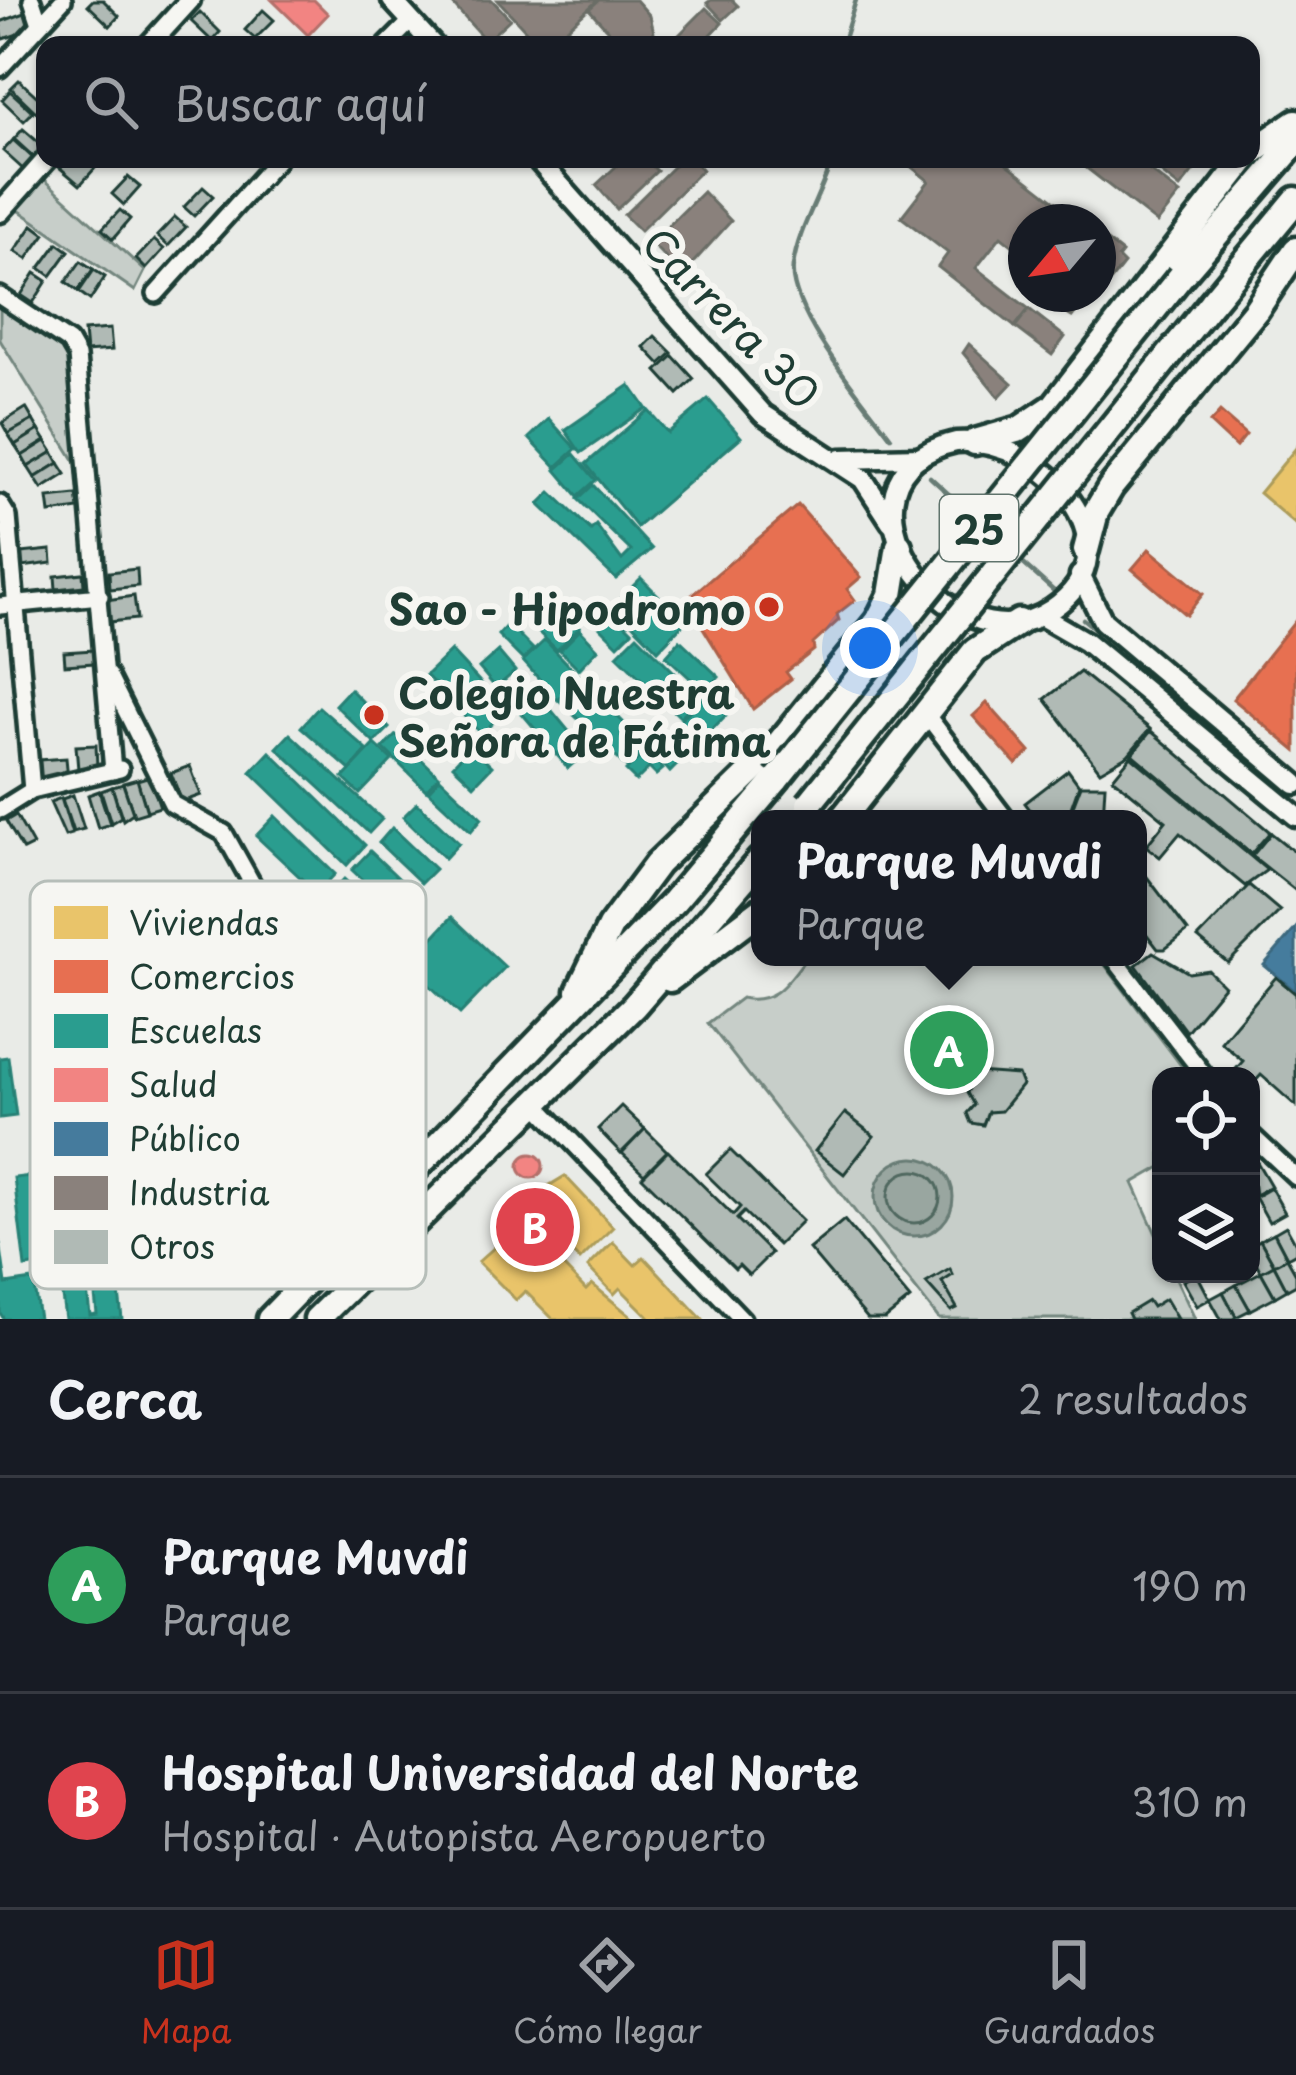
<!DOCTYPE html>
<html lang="es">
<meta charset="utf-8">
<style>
body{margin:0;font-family:"Playpen Sans",sans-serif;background:#242831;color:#f1f3f6}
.controls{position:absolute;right:36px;bottom:36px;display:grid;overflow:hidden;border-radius:24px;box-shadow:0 3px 9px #0004}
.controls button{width:108px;height:108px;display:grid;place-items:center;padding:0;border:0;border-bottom:3px solid #363941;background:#171b24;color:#f1f3f6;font:60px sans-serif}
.compass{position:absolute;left:1008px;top:204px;width:108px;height:108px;border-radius:50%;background:#171b24;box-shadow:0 3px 9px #0004;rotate:241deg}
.you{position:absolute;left:870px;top:648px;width:42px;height:42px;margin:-30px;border:9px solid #fff;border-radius:50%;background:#1a73e8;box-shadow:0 0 0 18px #1a73e833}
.badge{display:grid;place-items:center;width:78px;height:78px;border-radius:50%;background:#c8321e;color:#fff;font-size:39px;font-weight:700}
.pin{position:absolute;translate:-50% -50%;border:6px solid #fff;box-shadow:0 3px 12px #0006}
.popup{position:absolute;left:751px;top:810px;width:396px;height:156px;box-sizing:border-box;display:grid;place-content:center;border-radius:24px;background:#171b24;filter:drop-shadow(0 3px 9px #0005);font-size:39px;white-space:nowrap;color:#9ea1a6}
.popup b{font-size:45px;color:#f1f3f6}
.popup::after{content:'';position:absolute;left:50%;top:100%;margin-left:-24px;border:24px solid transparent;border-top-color:#171b24}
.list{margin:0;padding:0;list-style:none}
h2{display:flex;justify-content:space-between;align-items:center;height:156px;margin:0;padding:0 48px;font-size:51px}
h2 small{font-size:39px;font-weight:400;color:#9ea1a6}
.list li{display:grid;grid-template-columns:78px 1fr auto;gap:36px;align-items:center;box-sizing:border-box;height:216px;padding:0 48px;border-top:3px solid #363941}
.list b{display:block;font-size:45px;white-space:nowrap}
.list p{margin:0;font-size:39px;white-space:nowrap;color:#9ea1a6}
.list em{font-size:39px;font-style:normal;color:#9ea1a6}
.icon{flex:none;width:66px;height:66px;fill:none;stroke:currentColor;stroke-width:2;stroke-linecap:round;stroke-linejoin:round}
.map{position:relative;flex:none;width:1296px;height:1319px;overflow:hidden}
.search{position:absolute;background:#171b24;box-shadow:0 3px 9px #0004;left:36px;right:36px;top:36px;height:132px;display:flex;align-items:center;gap:30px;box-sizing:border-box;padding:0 42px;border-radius:24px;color:#9ea1a6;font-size:45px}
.sheet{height:588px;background:#171b24}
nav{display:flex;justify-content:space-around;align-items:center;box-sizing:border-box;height:168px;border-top:3px solid #363941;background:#171b24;font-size:33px;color:#9ea1a6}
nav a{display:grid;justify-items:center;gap:6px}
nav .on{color:#c8321e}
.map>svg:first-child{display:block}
.green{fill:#c7cec9;stroke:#73867e;stroke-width:3}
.water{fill:#99a6a0;stroke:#687c75;stroke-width:3}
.homes{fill:#e9c46a;stroke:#ac9c5a;stroke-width:3}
.shops{fill:#e76f51;stroke:#ab6048;stroke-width:3}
.schools{fill:#2a9d8f;stroke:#278074;stroke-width:3}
.health{fill:#f28482;stroke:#b36f6b;stroke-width:3}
.public{fill:#457b9d;stroke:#3a687e;stroke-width:3}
.industry{fill:#8a817c;stroke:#6a6d66;stroke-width:3}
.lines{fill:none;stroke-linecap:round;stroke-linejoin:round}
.shore{stroke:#50675f;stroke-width:3}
.stream{stroke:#687c75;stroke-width:4.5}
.building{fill:#b0bab5;stroke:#1f3d34;stroke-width:3}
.minor-casing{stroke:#1f3d34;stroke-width:24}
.tertiary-casing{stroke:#1f3d34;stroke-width:27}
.trunk-casing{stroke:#1f3d34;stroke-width:33}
.minor{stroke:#f6f6f2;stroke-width:15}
.tertiary{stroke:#f6f6f2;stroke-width:18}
.trunk{stroke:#f6f6f2;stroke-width:24}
.trunk-bridge-casing{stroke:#1f3d34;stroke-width:33;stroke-linecap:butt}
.trunk-bridge{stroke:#f6f6f2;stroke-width:24}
.poi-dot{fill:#c8321e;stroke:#f6f6f2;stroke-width:4.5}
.labels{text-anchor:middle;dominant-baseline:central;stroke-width:12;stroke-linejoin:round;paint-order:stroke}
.shield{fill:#f6f6f2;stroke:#60746d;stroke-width:3}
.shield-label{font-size:39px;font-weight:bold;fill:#1f3d34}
.street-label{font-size:42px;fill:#1f3d34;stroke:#f6f6f2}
.poi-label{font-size:42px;font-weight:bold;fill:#1f3d34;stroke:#f6f6f2;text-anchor:end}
.key{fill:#f6f6f2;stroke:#b6beb9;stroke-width:3}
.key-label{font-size:33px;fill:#1f3d34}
</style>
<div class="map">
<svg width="1296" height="1319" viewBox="0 0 1296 1319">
<rect width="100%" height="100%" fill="#e9ebe7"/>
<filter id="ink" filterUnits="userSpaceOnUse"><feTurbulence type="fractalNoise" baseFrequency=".00833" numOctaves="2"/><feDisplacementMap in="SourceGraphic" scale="24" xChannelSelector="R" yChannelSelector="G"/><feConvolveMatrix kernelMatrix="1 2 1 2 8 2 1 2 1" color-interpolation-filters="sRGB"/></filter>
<g filter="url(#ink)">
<g class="green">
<polygon points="44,179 145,271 135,291 17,209"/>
<polygon points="0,300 65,345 73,358 76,463 0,340"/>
<path d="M807,957h292l90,119h-28v91l-28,16 28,62v29h13l21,45h-256l-231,-296 33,-25c35,7 46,-16 66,-41z"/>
<polygon points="270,959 299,1012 266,1030 237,977"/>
<polygon points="225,985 253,1037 232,1049 203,997"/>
<polygon points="201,1001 228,1051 202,1065 175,1015"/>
</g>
<circle class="water" cx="914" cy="1197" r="39"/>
<g class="homes">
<polygon points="1296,448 1296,525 1259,493"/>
<polygon points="565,1176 613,1227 580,1260 566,1247 560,1263 586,1290 592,1284 634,1319 553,1319 525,1291 516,1300 478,1262 508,1235 542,1190"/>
<polygon points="613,1242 635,1265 644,1257 702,1319 651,1319 620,1288 614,1294 588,1267"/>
</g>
<g class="shops">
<polygon points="1220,412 1246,435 1236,447 1210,423"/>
<polygon points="798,505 861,577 847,589 855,600 837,614 839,620 813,644 814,650 786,672 791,679 753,709 686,600"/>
<polygon points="1149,549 1203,594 1186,615 1132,569"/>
<polygon points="1296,620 1296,751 1233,699"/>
<polygon points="987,703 1030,752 1016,764 973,716"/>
</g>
<g class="schools">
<polygon points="630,385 646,408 581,453 565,430"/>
<polygon points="708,399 741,437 637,527 586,464 648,410 668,433"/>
<polygon points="549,419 576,449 556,467 529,438"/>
<polygon points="574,454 596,480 578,496 556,470"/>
<polygon points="593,485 652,549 616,579 539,504 551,492 591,530 596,525 622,560 631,551 578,499"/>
<polygon points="641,578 685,622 658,650 614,605"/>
<polygon points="605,604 632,631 618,645 591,618"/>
<polygon points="558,605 580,627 557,650 535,629"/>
<polygon points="508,624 533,649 523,660 498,635"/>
<polygon points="580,630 598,649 579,669 560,650"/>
<polygon points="637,635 700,698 680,717 617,655"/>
<polygon points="545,640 581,678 558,700 523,661"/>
<polygon points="680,640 719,677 705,692 666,656"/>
<polygon points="451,651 506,710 481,734 426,675"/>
<polygon points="498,651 515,671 496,688 479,668"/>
<polygon points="581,680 647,746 626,767 560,701"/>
<polygon points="350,689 389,728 374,743 335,705"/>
<polygon points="708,692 729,712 670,772 651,750"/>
<polygon points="539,695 586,752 568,768 520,711"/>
<polygon points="319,707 367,750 350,770 301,727"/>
<polygon points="290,734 382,819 369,833 277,748"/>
<polygon points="396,735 439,776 426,790 383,748"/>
<polygon points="375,744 392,760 360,794 343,778"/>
<polygon points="471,746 492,766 474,785 453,765"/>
<polygon points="648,749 663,769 656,775 649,768 636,781 626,771"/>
<polygon points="270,752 365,845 347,865 251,772"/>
<polygon points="440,778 482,818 471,831 428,791"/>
<polygon points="417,803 459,843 445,858 403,817"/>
<polygon points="275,816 335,874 317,893 256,836"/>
<polygon points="392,828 435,869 421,883 379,843"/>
<polygon points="370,851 412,891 394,910 352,870"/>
<polygon points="344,879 368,901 349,922 325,899"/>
<polygon points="376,909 415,946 395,967 356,930"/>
<polygon points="452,917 505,967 460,1014 408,965"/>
<polygon points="263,924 276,949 79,1055 92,1079 104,1073 112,1087 100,1094 114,1120 293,1025 305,1045 105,1154 44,1042"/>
<polygon points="311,1019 325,1046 312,1053 298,1026"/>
<polygon points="165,1024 168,1030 177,1024 194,1056 185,1061 189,1069 172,1079 168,1072 160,1077 139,1039"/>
<polygon points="8,1057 16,1116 0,1118 0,1058"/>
<polygon points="336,1067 364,1119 305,1151 300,1141 275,1155 261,1130 284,1118 274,1100"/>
<polygon points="260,1090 269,1106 248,1119 238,1103"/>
<polygon points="227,1143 261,1206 239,1218 232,1205 226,1208 215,1180 210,1183 197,1159"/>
<polygon points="183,1168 187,1176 198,1170 231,1235 210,1246 203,1233 197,1236 186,1208 180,1211 163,1178"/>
<polygon points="40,1175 46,1228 54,1227 53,1212 77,1210 90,1315 97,1314 95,1295 119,1292 122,1319 65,1319 54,1233 47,1233 50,1264 25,1267 14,1178"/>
<polygon points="0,1242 6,1284 33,1280 39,1319 4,1319 0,1313"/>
</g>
<g class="health">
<polygon points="272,0 314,0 328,14 308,35"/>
<circle cx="531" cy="1166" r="12"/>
</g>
<polygon class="public" points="1296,928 1296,992 1264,965"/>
<g class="industry">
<polygon points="449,0 492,0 510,19 486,41"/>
<polygon points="498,0 598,0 548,45 539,45"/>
<polygon points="599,0 636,0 650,16 657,45 621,45 589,9"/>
<polygon points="711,0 732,0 738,6 723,20 707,3"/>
<polygon points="706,8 722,23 701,45 687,45 678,36"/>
<polygon points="624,159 646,159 657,171 617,209 596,185"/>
<polygon points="681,159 692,159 702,170 640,231 624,215"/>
<polygon points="912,159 1001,159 1082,222 1026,222 1026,256 1001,236 976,268 1029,309 1015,327 938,267 948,253 901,217 929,181 908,164"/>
<polygon points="1075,159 1135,159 1180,194 1157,223"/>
<polygon points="1144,159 1203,159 1180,188"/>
<polygon points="703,192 731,221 682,275 651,243"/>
<polygon points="1098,234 1122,253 1118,258 1124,264 1091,306 1075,294 1098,294"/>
<polygon points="1075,294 1084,301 1072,317 1034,295"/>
<polygon points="1029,309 1065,337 1052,355 1015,327"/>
<polygon points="969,344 1012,383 999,397 963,353"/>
</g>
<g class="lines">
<circle class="shore" cx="914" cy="1197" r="26"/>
<g class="stream">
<polyline points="842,45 856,0"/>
<path d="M832,159c-11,36 -34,70 -39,107 -6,44 71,135 98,171"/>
<polyline points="930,477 976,519"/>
<polyline points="988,531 1007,548"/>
<polyline points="1019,560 1055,592"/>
<polyline points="1083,619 1182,700"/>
</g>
</g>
<g class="building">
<polygon points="93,0 103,0 119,16 110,26 88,5"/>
<polygon points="263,10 274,20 255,39 245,30"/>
<polygon points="200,12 220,32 212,41 191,21"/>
<polygon points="25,13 30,30 3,39 0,22"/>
<polygon points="19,80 44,103 36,112 11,88"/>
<polygon points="10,91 33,112 24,121 2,100"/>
<polygon points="23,129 45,148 36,159 14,139"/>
<polygon points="13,140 35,160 25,171 3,151"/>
<polygon points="66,159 88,159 96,167 80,185 59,167"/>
<polygon points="128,177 140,187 124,205 112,194"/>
<polygon points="203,187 213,196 194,216 184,207"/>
<polygon points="120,210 130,219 113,239 102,229"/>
<polygon points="175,217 186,227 168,246 157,236"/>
<polygon points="33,225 45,234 27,259 15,251"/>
<polygon points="154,240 164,249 146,269 136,259"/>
<polygon points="58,243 69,251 51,276 40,268"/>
<polygon points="81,261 93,269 78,291 66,282"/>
<polygon points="94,270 105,277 90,300 79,292"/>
<polygon points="35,273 47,281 33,303 21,295"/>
<polygon points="110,329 112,350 86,352 84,331"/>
<polygon points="655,336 672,353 660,364 644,347"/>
<polygon points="673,356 694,379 678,394 657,371"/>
<polygon points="26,408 33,420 8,434 2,423"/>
<polygon points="33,420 39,430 15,445 8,434"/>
<polygon points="39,430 46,441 22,456 15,445"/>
<polygon points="46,441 53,452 28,467 22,456"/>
<polygon points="53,452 59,463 35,478 28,467"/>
<polygon points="59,463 66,474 42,489 35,478"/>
<polygon points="77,495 79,509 50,513 48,498"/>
<polygon points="51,550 52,563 22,567 21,553"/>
<polygon points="137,569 138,586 110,589 109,572"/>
<polygon points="83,573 84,586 56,589 55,576"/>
<polygon points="134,596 137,619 109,622 106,600"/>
<polygon points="93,650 94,663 65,665 64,652"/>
<polygon points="1080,672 1150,729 1128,755 1100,771 1045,699"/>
<polygon points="1151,731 1270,832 1251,854 1132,754"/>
<polygon points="96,745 97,767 78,769 76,746"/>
<polygon points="1131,756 1267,870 1245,886 1180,833 1160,857 1146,846 1166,821 1113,778"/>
<polygon points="66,758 68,778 41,780 39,760"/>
<polygon points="190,766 201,795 182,802 171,773"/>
<polygon points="1068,770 1079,785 1067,819 1037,819 1025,803"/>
<polygon points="150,776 160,807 147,811 137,780"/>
<polygon points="137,779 147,812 134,816 123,783"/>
<polygon points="123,784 133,813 123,820 112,787"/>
<polygon points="1081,785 1105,785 1103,819 1068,819"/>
<polygon points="112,787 121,817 111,823 101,791"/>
<polygon points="99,791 110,824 98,828 88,795"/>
<polygon points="73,795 84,829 73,832 62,799"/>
<polygon points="61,798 72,834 65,836 50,802"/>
<polygon points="16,815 33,845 23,850 6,821"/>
<polygon points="1271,833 1296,853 1296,891 1252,856"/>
<polygon points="1138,865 1188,931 1165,949 1158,949 1138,923"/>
<polygon points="1249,885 1280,911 1228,963 1198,938"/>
<polygon points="1153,952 1189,973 1208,970 1224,986 1186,1032 1136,965"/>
<polygon points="1276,977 1296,994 1296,1106 1261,1075 1253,1084 1251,1076 1236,1069 1243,1061 1221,1042"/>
<polygon points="976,1072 1018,1075 1022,1085 1001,1111 988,1112 983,1125 971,1123 967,1113 974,1105 967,1093"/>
<polygon points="621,1106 645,1129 621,1153 598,1129"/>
<polygon points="845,1113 874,1136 844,1174 815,1151"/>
<polygon points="645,1129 667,1151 644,1174 622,1153"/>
<polygon points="730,1150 802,1221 778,1245 744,1212 737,1219 771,1253 749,1275 739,1265 735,1269 642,1177 668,1151 733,1215 740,1207 706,1174"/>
<polygon points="1257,1162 1271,1186 1255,1195 1251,1165"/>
<polygon points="1271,1188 1285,1213 1269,1222 1255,1197"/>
<polygon points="844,1220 910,1299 885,1319 868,1319 809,1249"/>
<polygon points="1286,1226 1296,1244 1296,1253 1287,1258 1274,1233"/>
<polygon points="1274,1233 1287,1258 1274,1265 1260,1240"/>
<polygon points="1260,1240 1274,1265 1261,1272 1251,1253 1251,1245"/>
<polygon points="1287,1258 1296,1274 1296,1285 1287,1290 1274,1265"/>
<polygon points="1274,1265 1287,1290 1275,1297 1261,1272"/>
<polygon points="950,1269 953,1275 942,1282 957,1308 951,1311 926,1283"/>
<polygon points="1261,1272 1275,1297 1250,1310 1236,1285"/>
<polygon points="1197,1274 1210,1299 1197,1306 1183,1281"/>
<polygon points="1236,1285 1250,1310 1236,1317 1223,1292"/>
<polygon points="1223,1292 1236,1317 1233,1319 1221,1319 1210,1299"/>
<polygon points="1165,1299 1177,1319 1131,1319 1128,1313 1148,1301 1152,1307"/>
</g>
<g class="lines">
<defs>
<g id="minor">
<polyline points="32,0 40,24"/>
<polyline points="387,45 411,21"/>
<polyline points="0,68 63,0"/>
<polyline points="156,294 278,159"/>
<polyline points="0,296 69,342 77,356 113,771"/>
<polyline points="0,504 8,517 32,790"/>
<polyline points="0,606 100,596"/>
<polyline points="108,675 172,804 224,833 412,1171"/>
<polyline points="926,714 1006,819"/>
<polyline points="0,810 32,790 120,769"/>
<polyline points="1113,957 1205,1076"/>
<polyline points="537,1105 742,1319"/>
<polyline points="1251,1135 1296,1177"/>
</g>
<g id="tertiary">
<polyline points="392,0 433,45"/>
<polyline points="149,45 190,0"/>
<polyline points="537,159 763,414 863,479 891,522"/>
<polyline points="0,212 47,159"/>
<path d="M956,442c88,-6 186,106 96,167 -105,71 -241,-135 -96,-167z"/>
<polyline points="841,459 920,457"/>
<polyline points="1080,575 1103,621 1296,784"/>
<polyline points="1041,616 1086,642 1296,816"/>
</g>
<g id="trunk">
<polyline points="1251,153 1296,122"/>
<polyline points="1181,276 1296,142"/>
<polyline points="1211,303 1296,200"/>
<polyline points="975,442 1020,429 1053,407 1245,159"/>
<polyline points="1086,550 1096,512 1111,487 1256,310 1296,250"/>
<polyline points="842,819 975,651 1019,622"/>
<polyline points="670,979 760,911"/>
<polyline points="579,991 610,927 657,864 772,752 878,621 891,595 899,546"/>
<polyline points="270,1319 674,901 777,779"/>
<polyline points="317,1319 634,1006 760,860"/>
</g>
</defs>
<use href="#minor" class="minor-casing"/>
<use href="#tertiary" class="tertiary-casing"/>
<use href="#trunk" class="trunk-casing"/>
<use href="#minor" class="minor"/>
<use href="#tertiary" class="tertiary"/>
<use href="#trunk" class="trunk"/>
<defs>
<g id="trunk-bridge">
<polyline points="777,779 1181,276"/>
<polyline points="809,804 1211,303"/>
</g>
</defs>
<use href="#trunk-bridge" class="trunk-bridge-casing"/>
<use href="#trunk-bridge" class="trunk-bridge"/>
</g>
</g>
<g class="poi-dot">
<circle cx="769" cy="607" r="12"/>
<circle cx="374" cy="715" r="12"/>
</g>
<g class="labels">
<rect class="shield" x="940" y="495" width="78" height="66" rx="9"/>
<g class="shield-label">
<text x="979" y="528">25</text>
</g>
<g class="street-label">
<text transform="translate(732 317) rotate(46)">Carrera 30</text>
</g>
<g class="poi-label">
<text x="745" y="607">Sao - Hipodromo</text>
<text x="398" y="691" text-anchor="start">Colegio Nuestra<tspan x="398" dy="48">Señora de Fátima</tspan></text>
</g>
</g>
<rect x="30" y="881" width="396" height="408" rx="18" class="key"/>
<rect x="54" y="906" width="54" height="33" fill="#e9c46a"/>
<rect x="54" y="960" width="54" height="33" fill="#e76f51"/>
<rect x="54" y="1014" width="54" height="34" fill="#2a9d8f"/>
<rect x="54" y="1068" width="54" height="34" fill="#f28482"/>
<rect x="54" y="1122" width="54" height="34" fill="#457b9d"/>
<rect x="54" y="1176" width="54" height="34" fill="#8a817c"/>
<rect x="54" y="1230" width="54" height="34" fill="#b0bab5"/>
<g class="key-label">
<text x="129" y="935">Viviendas</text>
<text x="129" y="989">Comercios</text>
<text x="129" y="1043">Escuelas</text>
<text x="129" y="1097">Salud</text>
<text x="129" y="1151">Público</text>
<text x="129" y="1205">Industria</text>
<text x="129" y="1259">Otros</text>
</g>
</svg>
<div class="controls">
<button><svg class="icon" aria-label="locate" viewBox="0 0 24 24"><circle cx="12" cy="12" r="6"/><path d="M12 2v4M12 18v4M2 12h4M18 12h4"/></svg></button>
<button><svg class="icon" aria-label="layers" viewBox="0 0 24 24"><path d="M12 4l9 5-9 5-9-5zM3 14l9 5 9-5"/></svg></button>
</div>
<svg class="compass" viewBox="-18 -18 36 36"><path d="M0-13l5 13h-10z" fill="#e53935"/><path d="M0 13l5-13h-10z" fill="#9ea1a6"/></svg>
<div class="you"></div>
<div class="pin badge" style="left:949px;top:1050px;background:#2e9e5b">A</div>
<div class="popup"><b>Parque Muvdi</b>Parque</div>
<div class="pin badge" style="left:535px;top:1227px;background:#e0444e">B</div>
<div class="search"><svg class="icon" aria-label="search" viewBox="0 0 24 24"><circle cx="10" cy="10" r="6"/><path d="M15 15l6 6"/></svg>Buscar aquí</div>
</div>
<section class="sheet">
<h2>Cerca<small>2 resultados</small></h2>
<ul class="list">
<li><span class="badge" style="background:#2e9e5b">A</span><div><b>Parque Muvdi</b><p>Parque</p></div><em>190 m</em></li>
<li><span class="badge" style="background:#e0444e">B</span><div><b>Hospital Universidad del Norte</b><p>Hospital · Autopista Aeropuerto</p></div><em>310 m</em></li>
</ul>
</section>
<nav>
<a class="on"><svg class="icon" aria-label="map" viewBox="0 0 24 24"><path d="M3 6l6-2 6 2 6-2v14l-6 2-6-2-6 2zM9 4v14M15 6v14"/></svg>Mapa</a>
<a><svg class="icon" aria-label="directions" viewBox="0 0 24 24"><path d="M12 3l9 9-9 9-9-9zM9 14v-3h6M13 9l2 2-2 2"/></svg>Cómo llegar</a>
<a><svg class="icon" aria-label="saved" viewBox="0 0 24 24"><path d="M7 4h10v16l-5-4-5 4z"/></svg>Guardados</a>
</nav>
